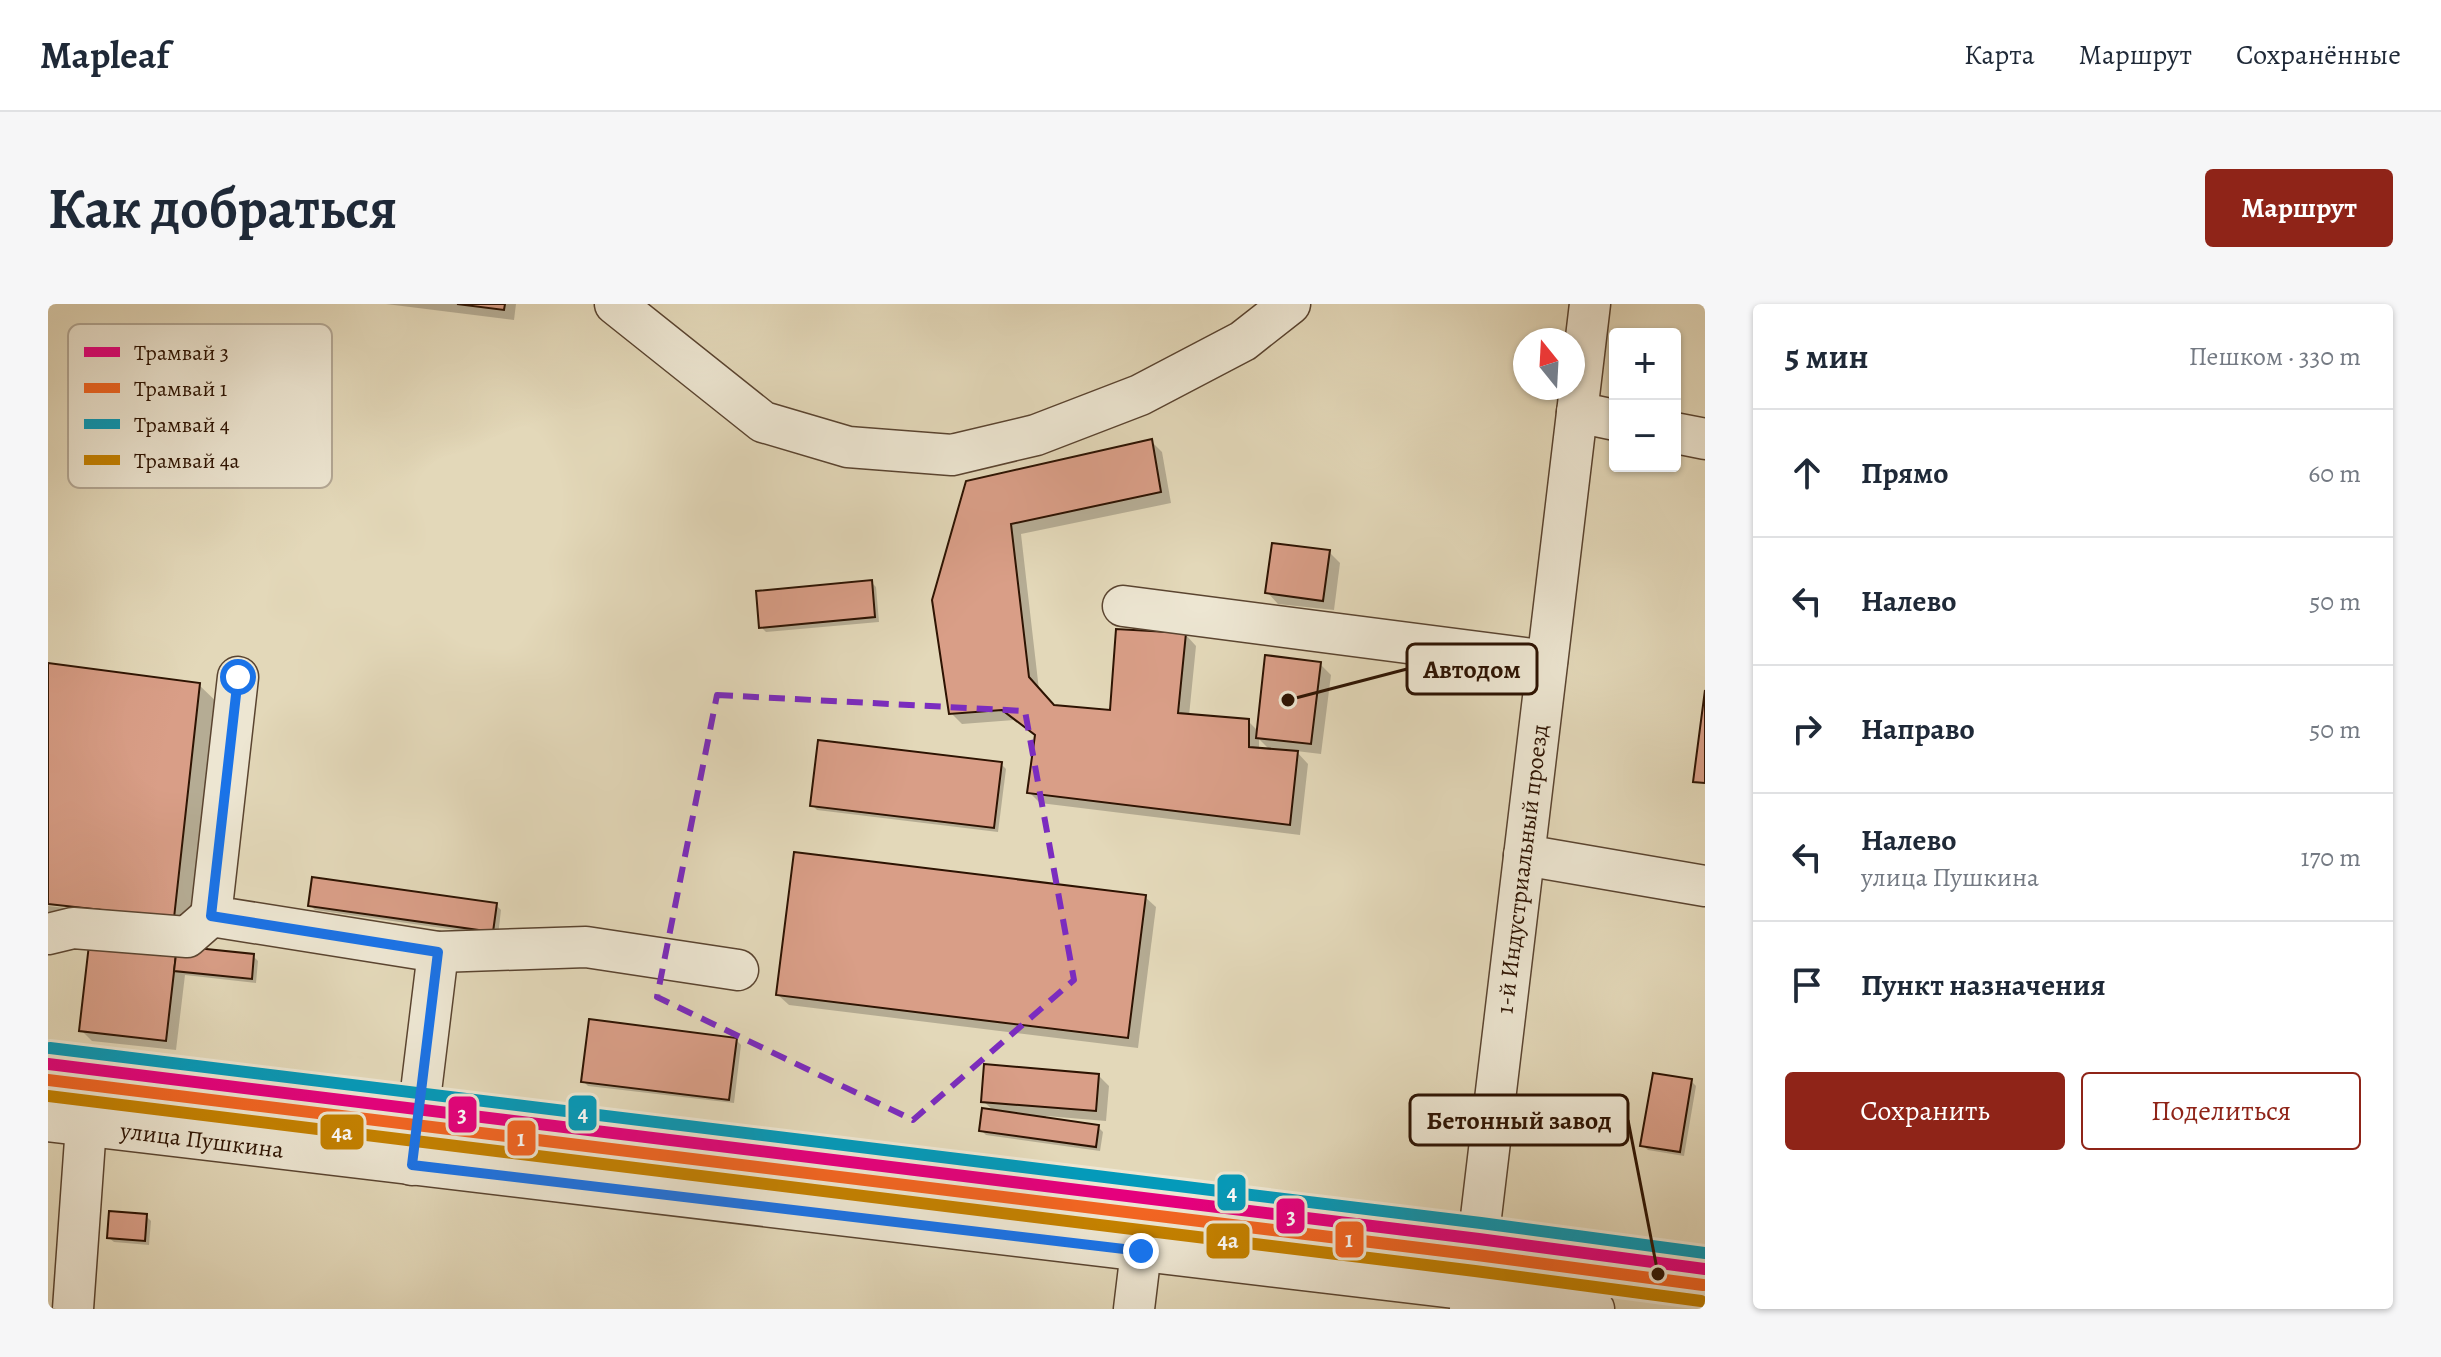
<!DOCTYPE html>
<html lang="ru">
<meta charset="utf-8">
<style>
body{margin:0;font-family:Alegreya,serif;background:#f6f6f7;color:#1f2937}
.controls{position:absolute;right:24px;top:24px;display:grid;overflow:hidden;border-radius:8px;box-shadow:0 2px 6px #0004}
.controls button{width:72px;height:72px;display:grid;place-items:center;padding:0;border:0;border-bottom:2px solid #e0e1e3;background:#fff;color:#1f2937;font:40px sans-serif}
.compass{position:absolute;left:1465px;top:24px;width:72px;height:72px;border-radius:50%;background:#fff;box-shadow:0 2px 6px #0004;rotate:342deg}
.stop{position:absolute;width:24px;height:24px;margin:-18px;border:6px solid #1a73e8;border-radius:50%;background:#fff}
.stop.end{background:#1a73e8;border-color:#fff;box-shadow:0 2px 8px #0008}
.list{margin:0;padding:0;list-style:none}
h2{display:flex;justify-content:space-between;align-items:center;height:104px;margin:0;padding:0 32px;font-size:34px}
h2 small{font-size:26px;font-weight:400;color:#747a83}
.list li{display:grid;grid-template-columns:52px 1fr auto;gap:24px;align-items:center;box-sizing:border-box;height:128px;padding:0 32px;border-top:2px solid #e0e1e3}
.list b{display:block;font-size:30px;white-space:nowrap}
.list p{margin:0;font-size:26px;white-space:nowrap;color:#747a83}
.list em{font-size:26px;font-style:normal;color:#747a83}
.actions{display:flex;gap:16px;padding:24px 32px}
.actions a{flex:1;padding:18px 0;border:2px solid #8f2418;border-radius:8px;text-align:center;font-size:28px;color:#8f2418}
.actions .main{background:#8f2418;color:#fff}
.icon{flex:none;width:44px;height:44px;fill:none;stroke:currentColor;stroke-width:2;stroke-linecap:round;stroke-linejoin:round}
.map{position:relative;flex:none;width:1657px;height:1005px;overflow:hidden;border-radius:8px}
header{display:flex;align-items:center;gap:48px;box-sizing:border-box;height:112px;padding:0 40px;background:#fff;border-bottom:2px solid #e0e1e3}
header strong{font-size:38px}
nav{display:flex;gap:44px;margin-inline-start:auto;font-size:28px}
.intro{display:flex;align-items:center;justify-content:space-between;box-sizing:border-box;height:192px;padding:0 48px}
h1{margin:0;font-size:56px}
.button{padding:20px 36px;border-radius:8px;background:#8f2418;color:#fff;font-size:28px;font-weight:700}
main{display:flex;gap:48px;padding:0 48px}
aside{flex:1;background:#fff;border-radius:8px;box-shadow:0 2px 6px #0004}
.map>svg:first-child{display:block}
.shadow{fill:#0003;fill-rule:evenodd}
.building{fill:#d99e87;stroke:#2d1302;stroke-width:2}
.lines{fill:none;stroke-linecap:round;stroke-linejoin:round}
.minor-casing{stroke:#5a4430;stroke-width:43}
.minor{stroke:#ede6d2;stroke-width:40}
.tram-1-casing{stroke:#ede6d2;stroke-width:18}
.tram-2-casing{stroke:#ede6d2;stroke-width:18}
.tram-3-casing{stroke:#ede6d2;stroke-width:18}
.tram-4-casing{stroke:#ede6d2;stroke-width:18}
.tram-1{stroke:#e5007d;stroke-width:12}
.tram-2{stroke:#f26522;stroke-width:12}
.tram-3{stroke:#049aba;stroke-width:12}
.tram-4{stroke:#c48100;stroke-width:12}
.route{stroke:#1a73e8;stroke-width:10}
.marked{fill:none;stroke:#7b2cbf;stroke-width:6;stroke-dasharray:16 10;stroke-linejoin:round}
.labels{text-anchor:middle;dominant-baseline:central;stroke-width:8;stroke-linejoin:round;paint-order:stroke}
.street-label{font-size:24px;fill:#2d1302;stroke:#ede6d2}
.key{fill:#ede6d2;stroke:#b3a794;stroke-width:2}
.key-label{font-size:22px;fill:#2d1302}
.leader{fill:none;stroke:#2d1302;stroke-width:3}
.callout-dot{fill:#2d1302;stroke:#ede6d2;stroke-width:3}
.callout{fill:#ede6d2;stroke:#2d1302;stroke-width:3}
.callout-label{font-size:26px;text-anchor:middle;font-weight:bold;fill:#2d1302}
.line-badge{stroke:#ede6d2;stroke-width:3}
.badge-label{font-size:22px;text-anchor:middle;font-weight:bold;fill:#fff}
</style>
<header>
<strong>Mapleaf</strong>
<nav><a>Карта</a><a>Маршрут</a><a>Сохранённые</a></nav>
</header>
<div class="intro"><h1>Как добраться</h1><a class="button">Маршрут</a></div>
<main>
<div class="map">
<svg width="1657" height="1005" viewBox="0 0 1657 1005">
<rect width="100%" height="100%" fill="#e3d8b9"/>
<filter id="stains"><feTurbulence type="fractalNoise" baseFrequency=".0025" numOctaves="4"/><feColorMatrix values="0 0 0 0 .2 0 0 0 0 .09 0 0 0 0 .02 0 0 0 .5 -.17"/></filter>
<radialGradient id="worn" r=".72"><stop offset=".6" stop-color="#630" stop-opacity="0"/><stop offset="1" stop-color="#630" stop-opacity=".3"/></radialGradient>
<g class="shadow">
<polygon points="338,0 468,0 466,16"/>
<path d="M1103,137l11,11 9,51 -150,31 18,156 15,17 58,5 74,-77 10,11 -7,70 59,5 11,11 61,-68 11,11 -10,79 -25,-3 12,13 -8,71 -260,-32 -11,-11 8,-55 -23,-17 -52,4 -11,-11 16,-230zM1211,435l12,12 -12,-1z"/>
<polygon points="1281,248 1292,259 1286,306 1230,300 1220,289"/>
<polygon points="823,278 828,283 831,318 718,328 713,323"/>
<polygon points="0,361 151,381 173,402 147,634 0,618 0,602 136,617 0,598"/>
<polygon points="953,460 958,465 950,528 769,506 764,501"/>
<polygon points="1097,593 1108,603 1090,744 741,701 730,691"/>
<polygon points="262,601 448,601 453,606 450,632 267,606"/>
<polygon points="43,634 205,652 210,657 208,679 137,671 128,746 44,737 33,726"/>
<polygon points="688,736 693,741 686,799 540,782 535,777"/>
<polygon points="1050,771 1061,782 1058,817 998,812 998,815 1050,823 1055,828 1052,847 938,831 933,826 947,808 935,797"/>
<polygon points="1643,777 1648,782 1636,852 1600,846 1595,842"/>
<polygon points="98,912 103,917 101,941 66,938 61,934"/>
</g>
<g class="building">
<polygon points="409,0 457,0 456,6"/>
<polygon points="1104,135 1113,188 963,220 981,373 1006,401 1062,406 1068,325 1138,329 1130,409 1201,415 1201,443 1250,447 1242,521 979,489 987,431 954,406 901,410 884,296 918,177"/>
<polygon points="1224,239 1282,246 1275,297 1217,289"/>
<polygon points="824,276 827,313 711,324 708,287"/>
<polygon points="1217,351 1273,358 1263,440 1208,434"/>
<polygon points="0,359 152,379 126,614 0,600"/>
<polygon points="1657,386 1657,479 1645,478"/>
<polygon points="770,436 954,458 946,524 762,502"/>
<polygon points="746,548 1098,591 1080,734 728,691"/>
<polygon points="264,573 449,599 445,628 260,602"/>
<polygon points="42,632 129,642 118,737 31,727"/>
<polygon points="129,642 206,650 204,675 126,667"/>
<polygon points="541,715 689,734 681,796 533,778"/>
<polygon points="936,760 1051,770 1048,807 933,798"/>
<polygon points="1605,769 1644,775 1632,848 1592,842"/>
<polygon points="934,804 1051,821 1048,843 931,827"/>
<polygon points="61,907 99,910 97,937 59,934"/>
</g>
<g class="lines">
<defs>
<g id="minor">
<polyline points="567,0 715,118 800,143 904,151 988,131 1092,91 1195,37 1242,0"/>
<polyline points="1529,108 1567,116"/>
<polyline points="1627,129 1657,135"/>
<polyline points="1075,302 1499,357"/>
<polyline points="190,373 163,612 390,648 538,643 690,666"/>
<polyline points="1476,551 1657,582"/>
<polyline points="0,630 25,624 139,633 163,612"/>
<polyline points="0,817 1424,986 1546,1005"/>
<polyline points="364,861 390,648"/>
<polyline points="25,1005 38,822"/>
<polyline points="1086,1005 1093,947"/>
<polyline points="1422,1005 1542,0"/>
</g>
</defs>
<use href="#minor" class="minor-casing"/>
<use href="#minor" class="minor"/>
<defs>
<polyline id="tram-1" points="0,760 1431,935 1657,965"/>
<polyline id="tram-2" points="0,776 1429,951 1655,981"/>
<polyline id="tram-3" points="2,744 1433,919 1657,949"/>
<polyline id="tram-4" points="0,792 1427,967 1653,997"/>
</defs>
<use href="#tram-1" class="tram-1-casing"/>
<use href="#tram-2" class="tram-2-casing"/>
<use href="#tram-3" class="tram-3-casing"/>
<use href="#tram-4" class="tram-4-casing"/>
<use href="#tram-1" class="tram-1"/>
<use href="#tram-2" class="tram-2"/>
<use href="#tram-3" class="tram-3"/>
<use href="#tram-4" class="tram-4"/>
</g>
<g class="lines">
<polyline class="route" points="190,373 163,612 390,648 364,861 1093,947"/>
</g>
<path class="marked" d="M669,391l308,16 49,269 -161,140 -256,-123z"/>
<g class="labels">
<g class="street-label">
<text transform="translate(1474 565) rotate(-83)">1-й Индустриальный проезд</text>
<text transform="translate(154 836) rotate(7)">улица Пушкина</text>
</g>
</g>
<rect x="20" y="20" width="264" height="164" rx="12" class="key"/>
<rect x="36" y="43" width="36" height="10" fill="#e5007d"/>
<rect x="36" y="79" width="36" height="10" fill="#f26522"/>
<rect x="36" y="115" width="36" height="10" fill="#049aba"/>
<rect x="36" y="151" width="36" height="10" fill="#c48100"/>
<g class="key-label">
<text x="86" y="56">Трамвай 3</text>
<text x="86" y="92">Трамвай 1</text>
<text x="86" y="128">Трамвай 4</text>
<text x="86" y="164">Трамвай 4а</text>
</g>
<path class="leader" d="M1240 396L1359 365M1610 970L1580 816"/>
<g class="callout-dot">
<circle cx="1240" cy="396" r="8"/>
<circle cx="1610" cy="970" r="8"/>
</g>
<g class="callout">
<rect x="1359" y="340" width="130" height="50" rx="8"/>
<rect x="1362" y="791" width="218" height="50" rx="8"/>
</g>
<g class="callout-label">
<text x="1424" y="374">Автодом</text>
<text x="1471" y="825">Бетонный завод</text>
</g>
<g class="line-badge">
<rect x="519" y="790" width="31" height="38" rx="8" fill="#049aba"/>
<rect x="399" y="791" width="31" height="39" rx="8" fill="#e5007d"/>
<rect x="271" y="809" width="46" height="38" rx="8" fill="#c48100"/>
<rect x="458" y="815" width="31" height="38" rx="8" fill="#f26522"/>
<rect x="1168" y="869" width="31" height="39" rx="8" fill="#049aba"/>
<rect x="1227" y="893" width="31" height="38" rx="8" fill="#e5007d"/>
<rect x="1286" y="916" width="31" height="39" rx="8" fill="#f26522"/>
<rect x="1157" y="918" width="46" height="38" rx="8" fill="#c48100"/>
</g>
<g class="badge-label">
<text x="535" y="817">4</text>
<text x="414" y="818">3</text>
<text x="294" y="836">4а</text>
<text x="473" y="842">1</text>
<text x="1184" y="896">4</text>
<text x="1243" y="920">3</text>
<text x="1301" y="943">1</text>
<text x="1180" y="944">4а</text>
</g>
<rect width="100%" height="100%" filter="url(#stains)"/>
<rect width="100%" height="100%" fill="url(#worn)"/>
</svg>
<div class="controls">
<button>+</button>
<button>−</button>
</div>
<svg class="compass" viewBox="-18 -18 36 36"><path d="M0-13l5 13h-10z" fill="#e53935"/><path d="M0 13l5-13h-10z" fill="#747a83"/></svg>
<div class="stop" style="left:190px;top:373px"></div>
<div class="stop end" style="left:1093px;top:947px"></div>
</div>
<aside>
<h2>5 мин<small>Пешком · 330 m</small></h2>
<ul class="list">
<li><svg class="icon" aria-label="ahead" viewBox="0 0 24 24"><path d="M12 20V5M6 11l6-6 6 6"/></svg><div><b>Прямо</b></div><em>60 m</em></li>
<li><svg class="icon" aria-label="left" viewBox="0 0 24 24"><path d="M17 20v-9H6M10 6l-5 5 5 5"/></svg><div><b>Налево</b></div><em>50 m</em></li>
<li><svg class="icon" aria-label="right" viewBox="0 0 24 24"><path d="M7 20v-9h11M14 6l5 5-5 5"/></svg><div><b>Направо</b></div><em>50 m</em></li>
<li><svg class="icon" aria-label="left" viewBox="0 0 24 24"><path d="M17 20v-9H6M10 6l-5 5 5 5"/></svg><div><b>Налево</b><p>улица Пушкина</p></div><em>170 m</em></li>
<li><svg class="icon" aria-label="arrive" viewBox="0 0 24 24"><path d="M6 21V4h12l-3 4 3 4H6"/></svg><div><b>Пункт назначения</b></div></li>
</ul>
<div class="actions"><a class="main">Сохранить</a><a>Поделиться</a></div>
</aside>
</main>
